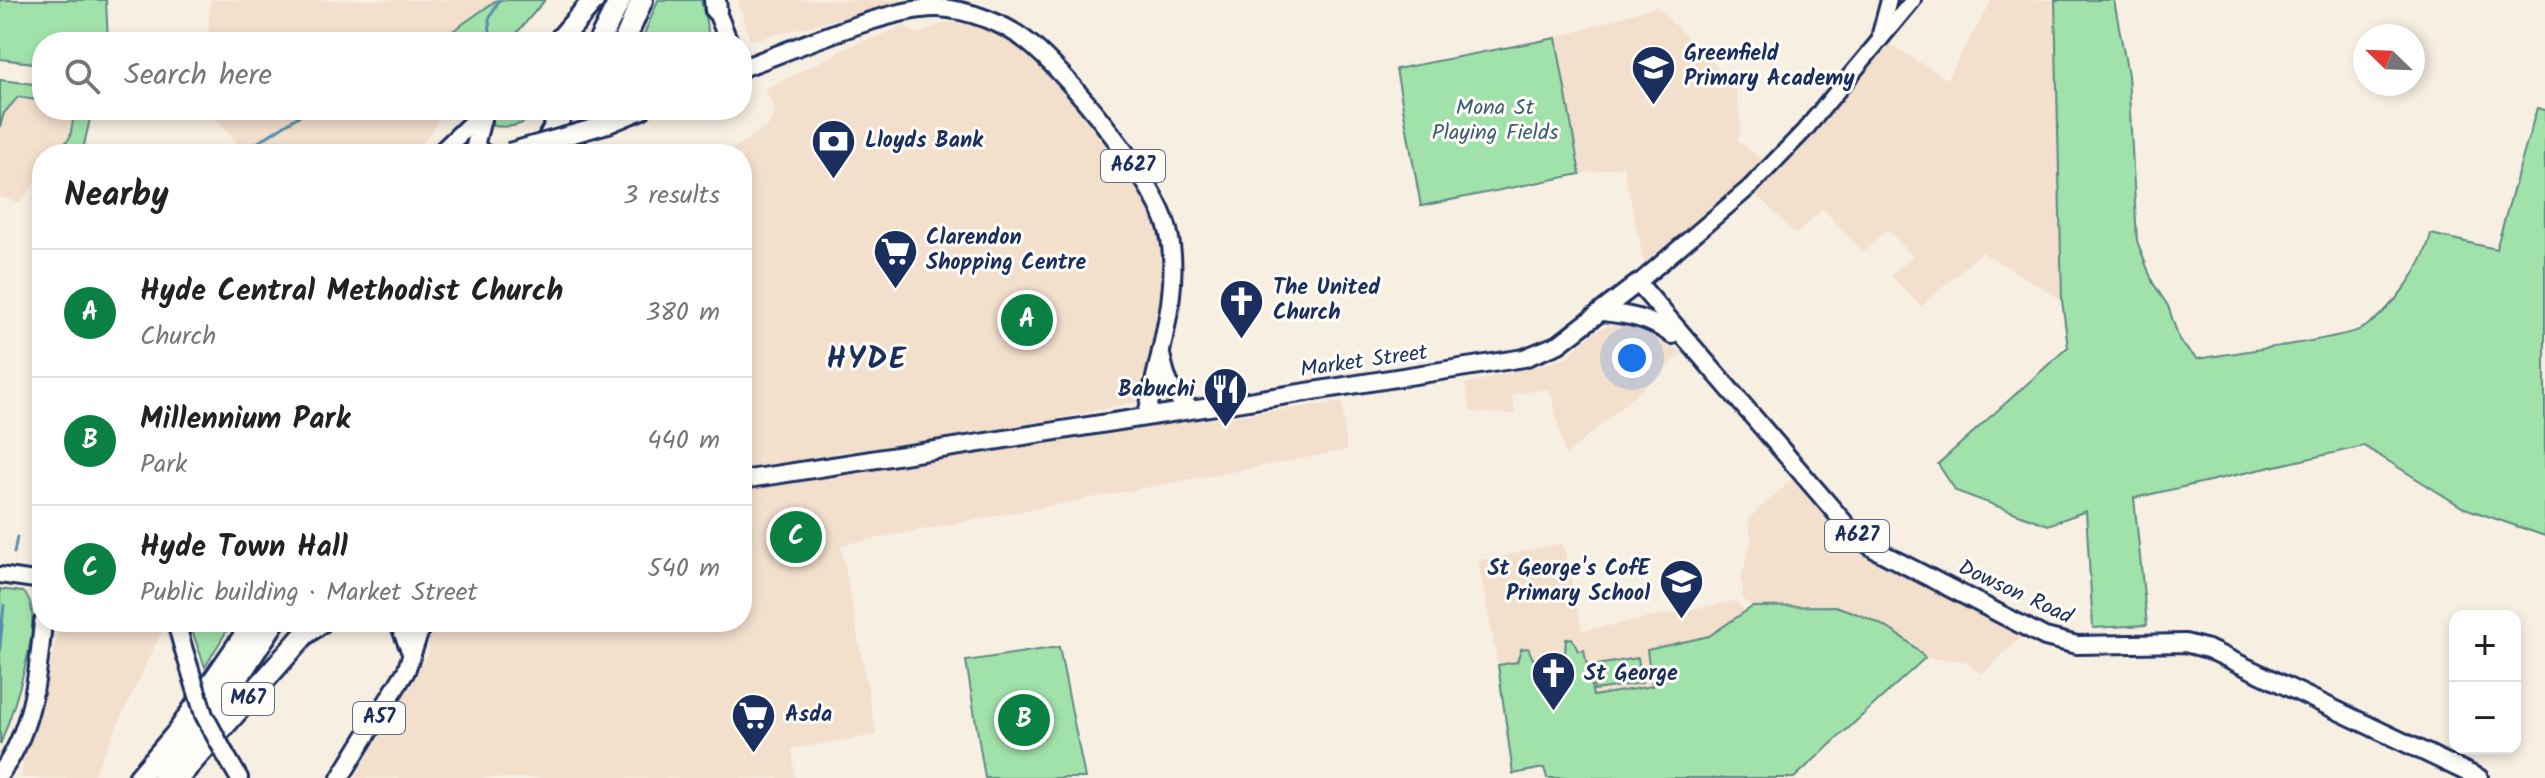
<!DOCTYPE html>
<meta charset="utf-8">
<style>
body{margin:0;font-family:Kalam,sans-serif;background:#f2f2f2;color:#222}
.controls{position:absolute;right:24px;bottom:24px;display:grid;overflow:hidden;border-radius:16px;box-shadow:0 4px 12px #0003}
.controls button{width:72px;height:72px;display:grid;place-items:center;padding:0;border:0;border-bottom:2px solid #e0e0e0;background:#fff;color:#222;font:40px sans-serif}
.compass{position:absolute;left:2353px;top:24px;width:72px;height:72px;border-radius:50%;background:#fff;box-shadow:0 4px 12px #0003;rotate:293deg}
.you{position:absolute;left:1632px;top:358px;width:28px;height:28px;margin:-20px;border:6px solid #fff;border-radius:50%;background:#1a73e8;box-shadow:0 0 0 12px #1a73e833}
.badge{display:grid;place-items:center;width:52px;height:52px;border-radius:50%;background:#0b8043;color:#fff;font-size:26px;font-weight:700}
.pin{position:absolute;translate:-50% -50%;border:4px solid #fff;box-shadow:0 2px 8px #0006}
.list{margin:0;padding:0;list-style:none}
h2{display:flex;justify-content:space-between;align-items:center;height:104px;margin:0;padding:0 32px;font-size:34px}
h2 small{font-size:26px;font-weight:400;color:#767676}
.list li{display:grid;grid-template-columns:52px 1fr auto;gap:24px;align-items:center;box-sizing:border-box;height:128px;padding:0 32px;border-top:2px solid #e0e0e0}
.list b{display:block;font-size:30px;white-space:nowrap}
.list p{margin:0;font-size:26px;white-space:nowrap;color:#767676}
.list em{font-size:26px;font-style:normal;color:#767676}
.icon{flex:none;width:44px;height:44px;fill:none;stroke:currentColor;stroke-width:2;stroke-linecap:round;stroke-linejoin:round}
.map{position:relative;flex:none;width:2545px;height:778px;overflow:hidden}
.search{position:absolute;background:#fff;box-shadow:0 4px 12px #0003;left:32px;top:32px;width:720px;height:88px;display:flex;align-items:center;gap:20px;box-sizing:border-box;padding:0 28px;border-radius:32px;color:#767676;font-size:30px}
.panel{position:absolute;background:#fff;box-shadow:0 4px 12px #0003;left:32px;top:144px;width:720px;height:488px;border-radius:32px}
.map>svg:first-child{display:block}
.built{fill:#f2dfcc}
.green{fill:#a1e2ab;stroke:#5e8884;stroke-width:2}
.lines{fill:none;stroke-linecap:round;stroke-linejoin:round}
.stream{stroke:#5a8fae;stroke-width:3}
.secondary-casing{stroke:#1b2f5e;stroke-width:20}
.primary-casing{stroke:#1b2f5e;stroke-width:22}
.motorway-casing{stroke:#1b2f5e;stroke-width:26}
.secondary{stroke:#fdfcf7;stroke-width:14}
.primary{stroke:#fdfcf7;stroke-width:16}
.motorway{stroke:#fdfcf7;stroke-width:20}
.primary-bridge-casing{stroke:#1b2f5e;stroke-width:22;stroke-linecap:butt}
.primary-bridge{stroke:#fdfcf7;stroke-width:16}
.labels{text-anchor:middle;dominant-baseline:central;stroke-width:6;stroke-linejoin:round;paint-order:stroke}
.shield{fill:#fdfcf7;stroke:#5f6c8c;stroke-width:2}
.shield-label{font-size:20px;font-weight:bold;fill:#1b2f5e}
.poi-label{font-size:22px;font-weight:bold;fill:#1b2f5e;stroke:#fdfcf7;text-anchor:start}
.park-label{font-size:22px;fill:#3c5c71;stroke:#fdfcf7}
.street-label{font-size:22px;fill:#1b2f5e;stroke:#fdfcf7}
.district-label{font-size:30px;font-weight:bold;letter-spacing:2px;fill:#1b2f5e;stroke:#fdfcf7}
</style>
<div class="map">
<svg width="2545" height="778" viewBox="0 0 2545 778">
<rect width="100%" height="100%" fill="#f8efe3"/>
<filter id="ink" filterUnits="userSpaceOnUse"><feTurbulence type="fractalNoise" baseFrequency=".0125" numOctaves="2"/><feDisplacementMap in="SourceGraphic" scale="16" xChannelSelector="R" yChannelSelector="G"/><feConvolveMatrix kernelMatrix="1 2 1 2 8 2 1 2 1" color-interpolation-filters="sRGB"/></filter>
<g filter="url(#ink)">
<g class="built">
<polygon points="210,0 497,0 437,42 208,42"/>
<polygon points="738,0 913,0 750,41"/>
<polygon points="1992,0 2055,0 2062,300 1982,252 1921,307 1891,276 1912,256 1887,229 1863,252 1823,209 1796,234 1750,188 1647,275 1623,166 1580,174 1556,38 1656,6 1735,85 1741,126 1738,140 1770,166 1881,39 1947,79"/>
<polygon points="948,22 982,26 1041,60 1106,139 1142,195 1157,231 1166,291 1161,343 1140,401 1051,420 901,445 836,452 828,470 1342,402 1347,450 841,545 876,735 792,749 795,778 355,778 428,654 430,622 742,622 742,154 725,154 768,126 775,110 765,89 853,45 905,26 917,34"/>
<polygon points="18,97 42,101 42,110 75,110 70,137 57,154 42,154 42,174 20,203 0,197 0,127 4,113"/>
<polygon points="208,110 417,110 439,121 417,150 408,154 253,154 240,147"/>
<polygon points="1616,322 1642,325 1683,353 1565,456 1550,389 1512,394 1515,414 1471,412 1465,384 1565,359 1593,333"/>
<polygon points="1795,477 1843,531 2024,635 1982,674 1964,661 1925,658 1912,642 1857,613 1835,606 1752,607 1742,599 1743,584 1740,583 1751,541 1748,519"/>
<polygon points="1563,543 1582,631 1734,601 1746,611 1709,636 1647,650 1652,686 1593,696 1584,650 1532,659 1528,648 1521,649 1517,662 1498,665 1478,561"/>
<polygon points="59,622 160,622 162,631 92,778 22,778 24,756 42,709"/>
</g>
<g class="green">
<polygon points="0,0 106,0 108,42 42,42 42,64 0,59"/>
<polygon points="497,0 545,0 509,42 437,42"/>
<polygon points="658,0 701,0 708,31 707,42 641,42"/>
<path d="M2055,0h59l14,75 9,166 16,42 15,23 12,36 17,17c27,-5 153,-21 168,-32 30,-20 58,-60 66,-93l65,15 41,-141 8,2v426l-83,-29 -98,-61 -230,52 13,127 -54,3 -7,-117 -38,14 -92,-34 -18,-27 130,-117 -6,-47z"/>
<polygon points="1556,38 1580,174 1421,206 1396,69"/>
<polygon points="0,80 42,85 42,101 18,97 4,113 0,127"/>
<polygon points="75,110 92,110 82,154 57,154 70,137"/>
<path d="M500,110h43c-18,13 -27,19 -50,16l-2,-8z"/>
<path d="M0,589l23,3c27,18 -13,127 -23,153z"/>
<path d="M1835,606c32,10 68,26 90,52l-131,120h-247l-3,-10 -31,6 -15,-109 19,-3 4,-13 7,-1 5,11 32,-5 1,-15 6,-1 6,13 6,-1 9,46 59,-10 -5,-36 62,-14 43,-29z"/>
<polygon points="189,622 232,622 205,667"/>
<polygon points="1059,647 1085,778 985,778 966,661"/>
<polygon points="1638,658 1642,683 1594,690 1591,666"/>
</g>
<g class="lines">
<g class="stream">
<polyline points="478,42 490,32 489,19 499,0"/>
<polyline points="240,154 308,110"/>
<polyline points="39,457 42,442"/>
<polyline points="14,553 17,537"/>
<polyline points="0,646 4,605"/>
</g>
<defs>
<g id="secondary">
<polyline points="1880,34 1889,0"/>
<polyline points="1638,283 1750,187 1804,131 1913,0"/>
<polyline points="0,575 42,581"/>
</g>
<g id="primary">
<polyline points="716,10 729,42"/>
<path d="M742,68c47,-17 150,-62 196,-60 29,1 68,16 90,34 40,32 128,140 140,188 15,58 -11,128 -21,186"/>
<polyline points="483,115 475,146 485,154"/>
<polyline points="608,124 642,110"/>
<polyline points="439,154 485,110"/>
<path d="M1603,312c26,3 47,6 69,23"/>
<path d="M1161,355c6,25 9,41 31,54"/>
<polyline points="742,480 1524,358 1559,344 1638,283 1854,534 1876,550 2045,637 2077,645 2185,643 2208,649 2479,778"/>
<polyline points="176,622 183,647"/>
<polyline points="398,622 412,655"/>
<polyline points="225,754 239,778"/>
<path d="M0,774c33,-44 38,-99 43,-152"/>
<polyline points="340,778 406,671 423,622"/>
</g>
<g id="motorway">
<polyline points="715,0 716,10"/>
<polyline points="558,42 594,0"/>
<polyline points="599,42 620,0"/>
<polyline points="624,42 642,0"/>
<polyline points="540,154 564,110"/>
<polyline points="566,154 590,110"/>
<polyline points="139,778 178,732 254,622"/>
<polyline points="163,778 205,727 274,622"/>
<polyline points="178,778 305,634 321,622"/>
</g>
</defs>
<use href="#secondary" class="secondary-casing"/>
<use href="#primary" class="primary-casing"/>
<use href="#motorway" class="motorway-casing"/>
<use href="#secondary" class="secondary"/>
<use href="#primary" class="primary"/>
<use href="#motorway" class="motorway"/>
<defs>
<g id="primary-bridge">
<polyline points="509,152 608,124"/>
<polyline points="183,647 204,715 225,754"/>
</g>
</defs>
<use href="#primary-bridge" class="primary-bridge-casing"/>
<use href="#primary-bridge" class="primary-bridge"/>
</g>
</g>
<defs>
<symbol id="school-pin" viewBox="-11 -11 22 30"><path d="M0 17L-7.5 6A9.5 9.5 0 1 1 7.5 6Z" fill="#1b2f5e" stroke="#fdfcf7"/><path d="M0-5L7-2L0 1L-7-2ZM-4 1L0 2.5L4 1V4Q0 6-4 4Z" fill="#fff"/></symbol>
<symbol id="bank-pin" viewBox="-11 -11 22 30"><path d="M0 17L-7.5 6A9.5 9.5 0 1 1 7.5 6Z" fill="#1b2f5e" stroke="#fdfcf7"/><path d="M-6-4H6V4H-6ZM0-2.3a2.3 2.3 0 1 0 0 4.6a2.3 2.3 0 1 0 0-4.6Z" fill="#fff"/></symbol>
<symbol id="supermarket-pin" viewBox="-11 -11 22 30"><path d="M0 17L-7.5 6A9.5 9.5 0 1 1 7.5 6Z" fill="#1b2f5e" stroke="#fdfcf7"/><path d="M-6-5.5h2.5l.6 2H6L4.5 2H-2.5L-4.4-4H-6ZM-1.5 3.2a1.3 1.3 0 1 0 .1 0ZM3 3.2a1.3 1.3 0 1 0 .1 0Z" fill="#fff"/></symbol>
<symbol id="church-pin" viewBox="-11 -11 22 30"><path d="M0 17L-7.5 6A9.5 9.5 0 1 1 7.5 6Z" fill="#1b2f5e" stroke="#fdfcf7"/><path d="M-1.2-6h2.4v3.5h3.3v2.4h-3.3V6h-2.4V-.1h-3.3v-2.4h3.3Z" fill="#fff"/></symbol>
<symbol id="restaurant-pin" viewBox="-11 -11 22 30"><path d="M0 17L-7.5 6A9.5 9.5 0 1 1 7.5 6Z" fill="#1b2f5e" stroke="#fdfcf7"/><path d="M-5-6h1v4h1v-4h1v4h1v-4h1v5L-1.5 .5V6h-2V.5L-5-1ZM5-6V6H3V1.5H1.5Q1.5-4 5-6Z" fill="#fff"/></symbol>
</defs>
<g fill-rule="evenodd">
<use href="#school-pin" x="1628" y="42" width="51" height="69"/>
<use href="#bank-pin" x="808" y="116" width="51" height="69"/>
<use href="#supermarket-pin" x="870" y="226" width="51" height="69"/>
<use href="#church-pin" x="1216" y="276" width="51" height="69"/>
<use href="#restaurant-pin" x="1200" y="364" width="51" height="69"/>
<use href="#school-pin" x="1656" y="556" width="51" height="69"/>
<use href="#church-pin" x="1528" y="648" width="51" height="69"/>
<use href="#supermarket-pin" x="728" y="690" width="51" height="69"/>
</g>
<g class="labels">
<g class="shield">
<rect x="1101" y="150" width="64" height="32" rx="6"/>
<rect x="1825" y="520" width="64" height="32" rx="6"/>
<rect x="222" y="683" width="52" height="32" rx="6"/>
<rect x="353" y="702" width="52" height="32" rx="6"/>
</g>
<g class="shield-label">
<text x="1133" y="166">A627</text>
<text x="1857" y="536">A627</text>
<text x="248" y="699">M67</text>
<text x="379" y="718">A57</text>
</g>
<g class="poi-label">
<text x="1684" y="54">Greenfield<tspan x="1684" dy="25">Primary Academy</tspan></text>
<text x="865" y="141">Lloyds Bank</text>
<text x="926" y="238">Clarendon<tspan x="926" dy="25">Shopping Centre</tspan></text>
<text x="1273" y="288">The United<tspan x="1273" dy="25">Church</tspan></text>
<text x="1195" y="390" text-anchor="end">Babuchi</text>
<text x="1650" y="569" text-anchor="end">St George's CofE<tspan x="1650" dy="25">Primary School</tspan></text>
<text x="1584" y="674">St George</text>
<text x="785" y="715">Asda</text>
</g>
<g class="park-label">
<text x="1495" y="108">Mona St<tspan x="1495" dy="25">Playing Fields</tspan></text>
</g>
<g class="street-label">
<text transform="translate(1364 362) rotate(-8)">Market Street</text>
<text transform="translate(2015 593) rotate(25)">Dowson Road</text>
</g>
<g class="district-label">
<text x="867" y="360">HYDE</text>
</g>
</g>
</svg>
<div class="controls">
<button>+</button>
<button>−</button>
</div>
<svg class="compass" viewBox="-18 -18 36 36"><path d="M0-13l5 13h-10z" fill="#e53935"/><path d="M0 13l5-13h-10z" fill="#767676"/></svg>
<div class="you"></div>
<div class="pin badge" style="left:1027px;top:320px">A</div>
<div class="pin badge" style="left:1024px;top:720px">B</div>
<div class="pin badge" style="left:796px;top:537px">C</div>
<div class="search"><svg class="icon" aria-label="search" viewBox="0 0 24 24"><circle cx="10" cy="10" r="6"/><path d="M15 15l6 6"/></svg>Search here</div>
<section class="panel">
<h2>Nearby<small>3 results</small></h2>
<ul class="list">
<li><span class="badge">A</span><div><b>Hyde Central Methodist Church</b><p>Church</p></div><em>380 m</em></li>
<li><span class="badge">B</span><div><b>Millennium Park</b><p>Park</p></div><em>440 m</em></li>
<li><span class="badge">C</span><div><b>Hyde Town Hall</b><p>Public building · Market Street</p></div><em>540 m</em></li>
</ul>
</section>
</div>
